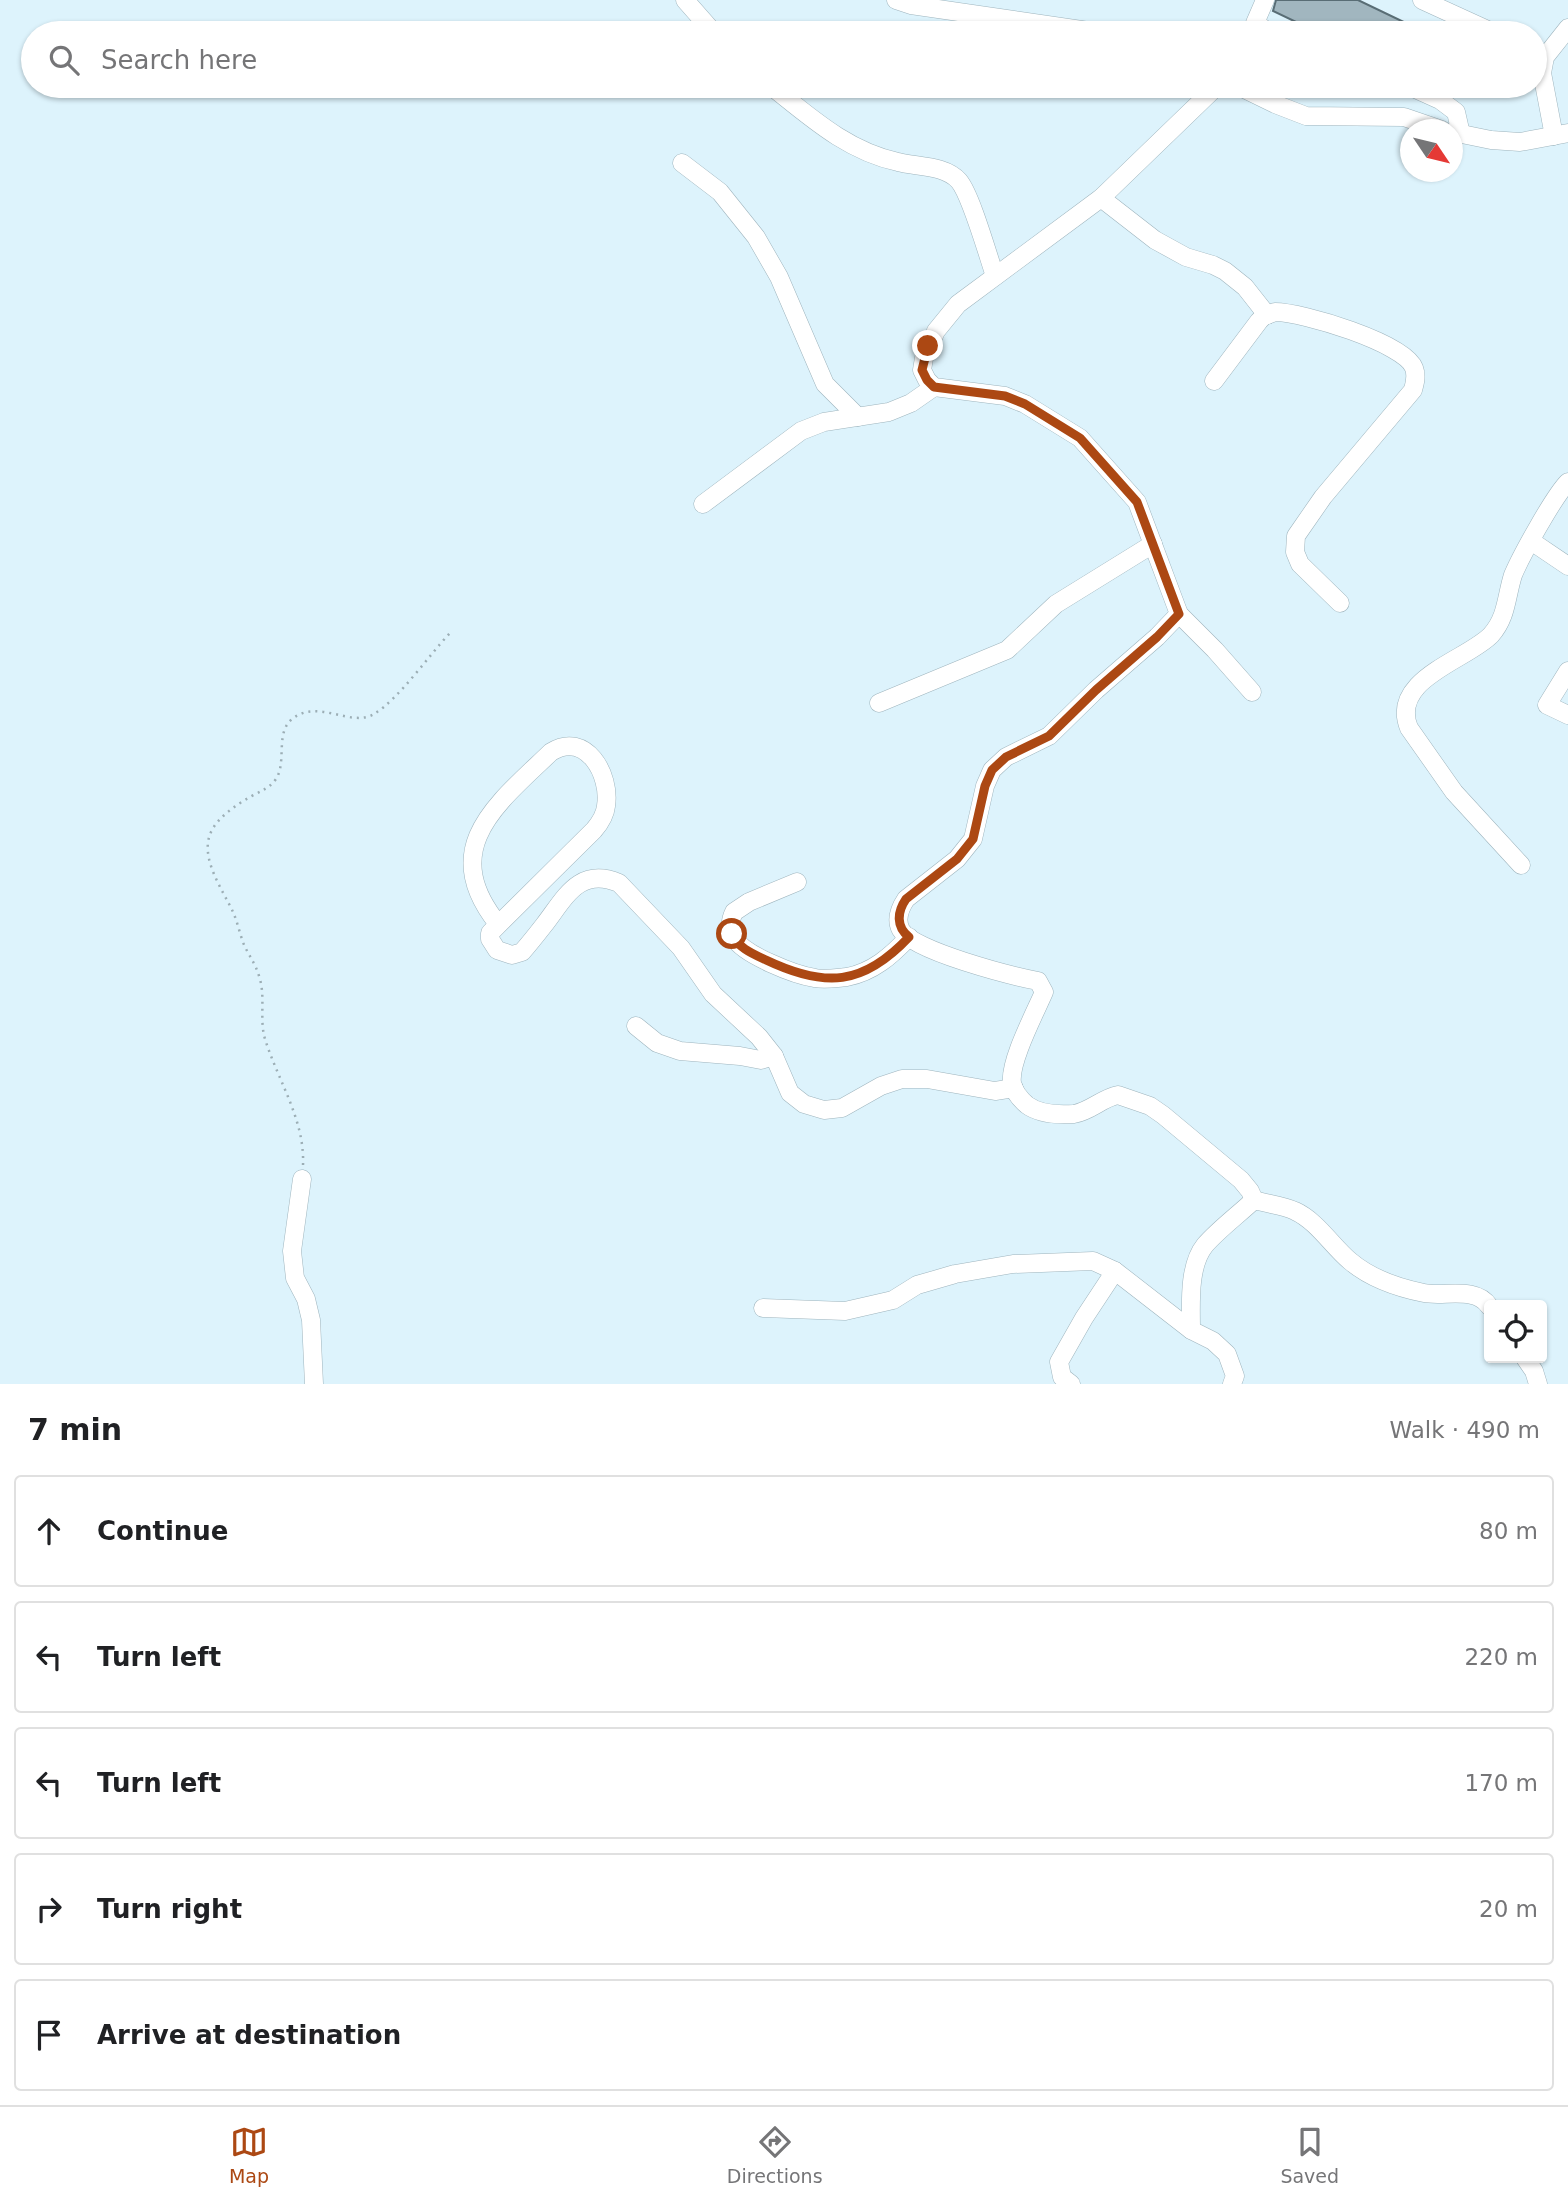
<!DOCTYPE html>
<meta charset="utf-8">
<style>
body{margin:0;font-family:"DejaVu Sans",sans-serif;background:#f6f6f6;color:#202124}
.controls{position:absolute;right:21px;bottom:21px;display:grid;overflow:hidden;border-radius:7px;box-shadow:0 2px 5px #0004}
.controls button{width:63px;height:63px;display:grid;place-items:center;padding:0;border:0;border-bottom:2px solid #e0e0e0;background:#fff;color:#202124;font:35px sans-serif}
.compass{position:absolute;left:1400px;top:119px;width:63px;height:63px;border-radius:50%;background:#fff;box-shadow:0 2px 5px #0004;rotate:125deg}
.stop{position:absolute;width:21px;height:21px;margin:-16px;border:5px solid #ac4813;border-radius:50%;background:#fff}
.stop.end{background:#ac4813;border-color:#fff;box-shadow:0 2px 7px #0008}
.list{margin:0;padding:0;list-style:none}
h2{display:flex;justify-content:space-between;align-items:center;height:91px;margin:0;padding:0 28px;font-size:30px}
h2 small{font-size:23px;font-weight:400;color:#757577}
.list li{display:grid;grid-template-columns:46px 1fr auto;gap:21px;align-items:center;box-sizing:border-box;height:112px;margin:0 14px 14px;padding:0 14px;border:2px solid #e0e0e0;border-radius:7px}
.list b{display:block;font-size:26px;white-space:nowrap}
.list em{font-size:23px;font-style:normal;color:#757577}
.icon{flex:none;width:38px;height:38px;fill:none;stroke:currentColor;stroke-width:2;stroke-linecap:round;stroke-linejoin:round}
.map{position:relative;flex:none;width:1568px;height:1384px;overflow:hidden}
.search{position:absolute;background:#fff;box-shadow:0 2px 5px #0004;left:21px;right:21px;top:21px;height:77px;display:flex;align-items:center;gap:18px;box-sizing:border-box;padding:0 24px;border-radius:38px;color:#757577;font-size:26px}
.sheet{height:721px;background:#fff}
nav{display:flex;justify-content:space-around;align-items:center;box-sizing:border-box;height:98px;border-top:2px solid #e0e0e0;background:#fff;font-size:19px;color:#757577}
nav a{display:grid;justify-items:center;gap:4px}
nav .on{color:#ac4813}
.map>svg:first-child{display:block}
.building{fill:#a1b6bf;stroke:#596d75;stroke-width:2}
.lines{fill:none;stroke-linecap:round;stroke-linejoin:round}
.minor-casing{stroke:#9eb4bd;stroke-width:19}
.path{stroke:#9caeb5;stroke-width:2.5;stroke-dasharray:2 5;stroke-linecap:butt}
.minor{stroke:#fff;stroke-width:18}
.route{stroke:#ac4813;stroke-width:9}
</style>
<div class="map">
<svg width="1568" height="1384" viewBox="0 0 1568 1384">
<rect width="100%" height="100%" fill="#ddf3fc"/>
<polygon class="building" points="1276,0 1358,0 1408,24 1404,33 1319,33 1273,11"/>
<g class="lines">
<defs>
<g id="minor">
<polyline points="685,0 714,33"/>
<polyline points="896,0 911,5 1102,33"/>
<polyline points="1265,0 1255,23 1270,33"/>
<polyline points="1422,0 1494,33"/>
<path d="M771,86c39,31 76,65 127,76 19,5 47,3 61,19 12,14 29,75 36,95"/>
<path d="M1217,86l-116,112 -143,106 -22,27 -12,27 -2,12 5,10 7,7 71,9 20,8 55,34 57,64 42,112 -22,23 -61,53 -47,46 -43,21 -14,13 -7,16 -12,53 -16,20 -51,40c-6,9 -11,20 -5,31 12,21 111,46 137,51l6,11c-9,21 -35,70 -32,91 2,9 8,16 15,22 12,9 32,10 47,9 17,-3 28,-16 44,-19l32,11 13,9 78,65 9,11 4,9"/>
<polyline points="1238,86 1275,104 1306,116 1404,117 1442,130"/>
<polyline points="1409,86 1440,100 1456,112 1461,134"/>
<polyline points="1452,132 1491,140 1520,142 1568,133"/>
<polyline points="1554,136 1542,73 1545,57 1568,28"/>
<polyline points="682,163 720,192 756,237 779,277 825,384 858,417"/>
<polyline points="1101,198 1155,240 1186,257 1213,265 1225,271 1245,287 1267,315"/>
<path d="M1214,381l45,-60 5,-5 11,-4c27,0 130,31 139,56 3,8 1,15 -1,22l-90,107 -27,39 -1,16 5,12 40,39"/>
<polyline points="703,504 801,431 824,422 889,412 911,403 934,387"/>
<polyline points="1531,541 1568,566"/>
<polyline points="1179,614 1215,650 1252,692"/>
<polyline points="1568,671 1547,705 1568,715"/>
<polyline points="879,703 1007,650 1056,604 1153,544"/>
<path d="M1521,865l-67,-73 -45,-64c-20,-49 58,-68 82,-93 16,-18 15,-38 22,-60 8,-19 41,-79 55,-93"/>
<path d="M797,882l-48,20 -15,10c-4,8 -5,18 0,26 10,17 61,37 81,40 10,2 21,0 32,-1 26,-5 44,-21 62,-40"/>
<path d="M498,924c-61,-76 -1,-120 53,-172 35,-22 60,23 55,54 -1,10 -6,17 -12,24l-104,103v6l7,11 15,5 10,-3c8,-9 15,-18 22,-27 21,-27 35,-59 75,-42l62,65 32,46 46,43 15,19 16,37 14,11 20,6 18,-2 39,-22 21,-7h25l68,12 19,-3"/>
<polyline points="636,1026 657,1043 680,1051 740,1056 761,1060 774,1056"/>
<polyline points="302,1179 292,1251 295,1278 306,1299 311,1320 314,1384"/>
<polyline points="763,1308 845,1311 893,1300 917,1285 955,1274 1013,1264 1093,1261 1115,1271 1191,1330 1213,1341 1227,1354 1235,1376 1232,1384"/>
<path d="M1191,1330c0,-26 -3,-64 14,-85 14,-16 33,-30 49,-45 13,4 29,5 41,11 22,10 37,35 55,50 20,17 49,27 74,32 20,4 52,-7 65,13"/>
<polyline points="1525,1358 1534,1371 1538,1384"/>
<polyline points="1071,1384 1062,1377 1059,1362 1084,1318 1115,1271"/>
</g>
</defs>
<use href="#minor" class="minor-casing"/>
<path class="path" d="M303,1165c2,-45 -25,-84 -38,-126 -6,-20 1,-43 -6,-63 -3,-11 -9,-19 -14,-29 -5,-11 -7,-24 -12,-35 -10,-22 -34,-54 -22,-80 7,-15 25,-27 39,-35 10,-6 19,-8 26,-18 11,-17 -1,-46 16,-60 26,-21 59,9 82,-5 25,-15 55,-59 76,-81"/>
<use href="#minor" class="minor"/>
</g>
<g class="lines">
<path class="route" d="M732,934c6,14 21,20 34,26 59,28 97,26 143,-23 -13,-10 -12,-25 -3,-38l51,-40 16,-20 12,-53 7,-16 14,-13 43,-21 47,-46 61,-53 22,-23 -42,-112 -57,-64 -55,-34 -20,-8 -71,-9 -7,-7 -5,-10 6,-24"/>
</g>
</svg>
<div class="controls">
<button><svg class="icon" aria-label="locate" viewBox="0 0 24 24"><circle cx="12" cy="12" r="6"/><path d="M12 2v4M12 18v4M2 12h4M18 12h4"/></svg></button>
</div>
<svg class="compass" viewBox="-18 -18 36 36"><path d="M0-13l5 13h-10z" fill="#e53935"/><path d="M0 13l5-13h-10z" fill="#757577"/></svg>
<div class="stop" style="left:732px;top:934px"></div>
<div class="stop end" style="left:928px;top:346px"></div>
<div class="search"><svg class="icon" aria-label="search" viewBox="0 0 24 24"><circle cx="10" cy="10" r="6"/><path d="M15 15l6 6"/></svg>Search here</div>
</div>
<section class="sheet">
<h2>7 min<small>Walk · 490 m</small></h2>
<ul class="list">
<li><svg class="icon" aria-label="ahead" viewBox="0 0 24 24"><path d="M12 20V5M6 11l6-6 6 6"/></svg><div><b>Continue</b></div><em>80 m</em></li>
<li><svg class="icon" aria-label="left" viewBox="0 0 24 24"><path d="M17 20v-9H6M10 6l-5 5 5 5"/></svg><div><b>Turn left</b></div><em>220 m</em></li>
<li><svg class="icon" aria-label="left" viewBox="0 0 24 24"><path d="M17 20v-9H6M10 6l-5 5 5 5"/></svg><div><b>Turn left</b></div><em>170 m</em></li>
<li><svg class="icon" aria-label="right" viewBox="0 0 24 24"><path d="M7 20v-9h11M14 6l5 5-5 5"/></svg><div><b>Turn right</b></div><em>20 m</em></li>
<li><svg class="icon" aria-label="arrive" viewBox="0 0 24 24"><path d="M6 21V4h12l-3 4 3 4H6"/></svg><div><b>Arrive at destination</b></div></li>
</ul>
</section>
<nav>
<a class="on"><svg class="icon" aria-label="map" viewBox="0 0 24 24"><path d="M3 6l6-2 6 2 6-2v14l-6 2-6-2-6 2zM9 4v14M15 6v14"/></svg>Map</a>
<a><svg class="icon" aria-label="directions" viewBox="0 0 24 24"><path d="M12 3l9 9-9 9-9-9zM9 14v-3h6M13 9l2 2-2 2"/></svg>Directions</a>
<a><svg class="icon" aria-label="saved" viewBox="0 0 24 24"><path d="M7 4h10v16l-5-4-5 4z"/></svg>Saved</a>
</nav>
